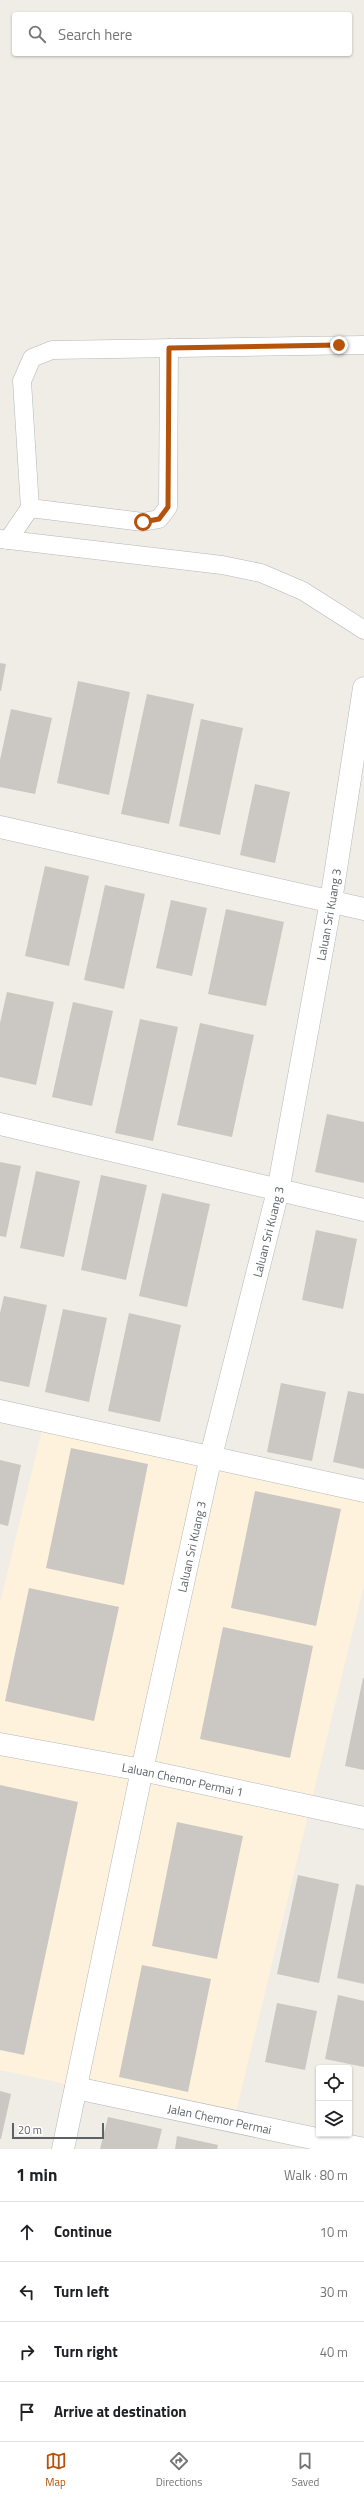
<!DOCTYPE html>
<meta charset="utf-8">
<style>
body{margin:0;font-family:"Titillium Web",sans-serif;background:#f2f2f2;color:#202124}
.controls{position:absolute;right:12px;bottom:12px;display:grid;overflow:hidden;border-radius:4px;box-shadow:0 1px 3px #0004}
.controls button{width:36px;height:36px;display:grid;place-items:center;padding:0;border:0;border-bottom:1px solid #e0e0e0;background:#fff;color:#202124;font:20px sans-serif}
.scale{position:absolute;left:12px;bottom:10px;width:92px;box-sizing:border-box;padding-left:4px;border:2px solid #5d6266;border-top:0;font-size:11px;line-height:14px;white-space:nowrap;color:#5d6266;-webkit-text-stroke:3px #fff;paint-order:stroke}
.stop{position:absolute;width:12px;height:12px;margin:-9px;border:3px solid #b45309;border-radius:50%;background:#fff}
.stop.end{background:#b45309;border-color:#fff;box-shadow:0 1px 4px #0008}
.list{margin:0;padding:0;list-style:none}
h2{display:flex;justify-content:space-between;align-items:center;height:52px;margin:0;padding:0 16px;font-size:17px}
h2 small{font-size:13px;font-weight:400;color:#757577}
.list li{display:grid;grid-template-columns:26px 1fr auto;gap:12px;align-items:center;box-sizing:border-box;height:60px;padding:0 16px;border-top:1px solid #e0e0e0}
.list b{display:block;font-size:15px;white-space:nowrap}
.list em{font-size:13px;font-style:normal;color:#757577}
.icon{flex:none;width:22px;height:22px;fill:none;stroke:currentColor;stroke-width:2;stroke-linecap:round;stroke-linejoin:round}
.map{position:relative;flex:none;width:364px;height:2149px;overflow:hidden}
.search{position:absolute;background:#fff;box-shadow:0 1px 3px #0004;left:12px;right:12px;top:12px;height:44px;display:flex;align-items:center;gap:10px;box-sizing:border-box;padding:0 14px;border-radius:4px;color:#757577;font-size:15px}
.sheet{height:292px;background:#fff}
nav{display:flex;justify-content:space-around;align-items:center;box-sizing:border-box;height:56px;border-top:1px solid #e0e0e0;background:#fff;font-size:11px;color:#757577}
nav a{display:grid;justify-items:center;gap:2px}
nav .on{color:#b45309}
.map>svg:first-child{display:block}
.commercial{fill:#fef2dd}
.building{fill:#cbc7c3}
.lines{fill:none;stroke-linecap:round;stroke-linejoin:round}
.service-casing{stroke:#b3b7bb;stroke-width:19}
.minor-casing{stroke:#b3b7bb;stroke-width:23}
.service{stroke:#fff;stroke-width:18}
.minor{stroke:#fff;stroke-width:22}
.route{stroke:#b45309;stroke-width:5}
.labels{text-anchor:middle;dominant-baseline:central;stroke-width:3;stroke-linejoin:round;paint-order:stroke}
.street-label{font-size:12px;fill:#5d6266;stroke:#fff}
</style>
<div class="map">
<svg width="364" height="2149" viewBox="0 0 364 2149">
<rect width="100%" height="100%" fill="#f0ece6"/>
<polygon class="commercial" points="42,1430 364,1498 364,1585 234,2120 0,2070 0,1603"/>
<g class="building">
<polygon points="0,663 6,664 1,691 0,691"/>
<polygon points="78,681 130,692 109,795 57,783"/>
<polygon points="147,694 194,704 169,824 121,814"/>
<polygon points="11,709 52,718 35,794 0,787 0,760"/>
<polygon points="201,719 243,728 220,835 179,826"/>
<polygon points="255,784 290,792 275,863 240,855"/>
<polygon points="45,866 89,876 69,966 25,956"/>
<polygon points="105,885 145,894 124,989 84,980"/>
<polygon points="171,900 207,908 192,976 156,968"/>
<polygon points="226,909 284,922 266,1006 208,994"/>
<polygon points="7,992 54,1002 36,1085 0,1077 0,1023"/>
<polygon points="73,1002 113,1011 92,1106 52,1097"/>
<polygon points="140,1019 178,1027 153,1141 115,1133"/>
<polygon points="200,1023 254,1035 232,1137 177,1125"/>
<polygon points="327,1114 364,1122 364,1183 315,1172"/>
<polygon points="0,1162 21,1166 6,1237 0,1236"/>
<polygon points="36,1171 80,1181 64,1257 20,1248"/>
<polygon points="101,1175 147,1185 126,1280 81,1270"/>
<polygon points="162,1193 210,1204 187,1307 139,1296"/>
<polygon points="316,1230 357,1239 343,1309 302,1300"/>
<polygon points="4,1296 47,1305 29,1387 0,1381 0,1313"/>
<polygon points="63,1309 107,1318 89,1402 45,1392"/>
<polygon points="129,1313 181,1325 160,1422 108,1411"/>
<polygon points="281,1383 326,1392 312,1461 267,1452"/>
<polygon points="348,1391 364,1394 364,1469 333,1462"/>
<polygon points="71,1448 148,1464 124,1585 46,1568"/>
<polygon points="0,1460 21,1465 8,1526 0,1524"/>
<polygon points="255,1491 341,1509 316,1626 231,1608"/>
<polygon points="29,1588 119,1607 94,1721 5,1701"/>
<polygon points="223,1627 313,1646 290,1758 200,1739"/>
<polygon points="363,1678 364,1678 364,1770 345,1766"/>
<polygon points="0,1785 78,1802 24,2055 0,2050"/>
<polygon points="177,1822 243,1836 217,1959 152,1946"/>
<polygon points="298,1875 339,1884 319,1983 277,1974"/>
<polygon points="356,1884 364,1886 364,1984 337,1978"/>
<polygon points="142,1965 211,1979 188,2092 119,2077"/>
<polygon points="338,1995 364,2001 364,2067 325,2059"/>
<polygon points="277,2003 317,2011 305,2070 265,2062"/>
<polygon points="0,2091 11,2094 1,2139 0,2139"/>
<polygon points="108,2117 162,2129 157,2149 100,2149"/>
<polygon points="177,2136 218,2145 217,2149 175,2149"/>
</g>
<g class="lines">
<defs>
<g id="service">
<polyline points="30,508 143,522 159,519 168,507 169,348"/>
<polyline points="0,539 222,565 261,573 303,591 364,630"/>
<polyline points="8,540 30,508 22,381 32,358 52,350 364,345"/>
</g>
<g id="minor">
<polyline points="0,827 364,909"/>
<polyline points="0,1124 364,1210"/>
<polyline points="0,1411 364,1491"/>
<path id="s1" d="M0,1744l142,26 222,48"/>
<path id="s2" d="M76,2088l288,61"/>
<path id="s3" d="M63,2149l79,-379 69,-314 67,-265 53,-290 33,-213"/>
</g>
</defs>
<use href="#service" class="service-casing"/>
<use href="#minor" class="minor-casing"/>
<use href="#service" class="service"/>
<use href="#minor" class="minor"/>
</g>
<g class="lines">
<polyline class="route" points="143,522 159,519 168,507 169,348 339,345"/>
</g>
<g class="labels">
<g class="street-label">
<text stroke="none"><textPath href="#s3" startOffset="1263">Laluan Sri Kuang 3</textPath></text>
<text stroke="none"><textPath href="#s3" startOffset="940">Laluan Sri Kuang 3</textPath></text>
<text stroke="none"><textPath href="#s3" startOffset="616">Laluan Sri Kuang 3</textPath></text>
<text stroke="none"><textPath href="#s1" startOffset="186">Laluan Chemor Permai 1</textPath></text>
<text stroke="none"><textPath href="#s2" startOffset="147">Jalan Chemor Permai</textPath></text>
</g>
</g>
</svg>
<div class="controls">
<button><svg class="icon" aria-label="locate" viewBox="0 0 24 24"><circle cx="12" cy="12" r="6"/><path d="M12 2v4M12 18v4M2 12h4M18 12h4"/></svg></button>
<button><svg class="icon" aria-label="layers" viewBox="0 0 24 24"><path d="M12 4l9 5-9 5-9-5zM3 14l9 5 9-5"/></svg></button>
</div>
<div class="scale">20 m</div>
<div class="stop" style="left:143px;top:522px"></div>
<div class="stop end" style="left:339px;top:345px"></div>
<div class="search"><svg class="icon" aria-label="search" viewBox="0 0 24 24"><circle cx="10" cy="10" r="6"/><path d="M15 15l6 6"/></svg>Search here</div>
</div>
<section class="sheet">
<h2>1 min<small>Walk · 80 m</small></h2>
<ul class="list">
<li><svg class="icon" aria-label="ahead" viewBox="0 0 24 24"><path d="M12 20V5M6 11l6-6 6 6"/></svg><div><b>Continue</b></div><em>10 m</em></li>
<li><svg class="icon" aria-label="left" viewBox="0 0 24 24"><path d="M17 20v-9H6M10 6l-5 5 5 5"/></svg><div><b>Turn left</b></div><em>30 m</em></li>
<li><svg class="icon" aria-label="right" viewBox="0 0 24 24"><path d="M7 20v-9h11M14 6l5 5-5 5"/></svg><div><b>Turn right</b></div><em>40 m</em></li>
<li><svg class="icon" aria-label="arrive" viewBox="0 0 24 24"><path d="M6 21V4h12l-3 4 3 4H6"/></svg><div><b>Arrive at destination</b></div></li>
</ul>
</section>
<nav>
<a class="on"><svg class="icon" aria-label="map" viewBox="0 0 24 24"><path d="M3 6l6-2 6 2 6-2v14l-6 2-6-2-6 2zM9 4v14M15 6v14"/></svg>Map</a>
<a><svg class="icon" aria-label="directions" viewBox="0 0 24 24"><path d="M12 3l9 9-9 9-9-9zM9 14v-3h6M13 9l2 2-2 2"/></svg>Directions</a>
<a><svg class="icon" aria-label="saved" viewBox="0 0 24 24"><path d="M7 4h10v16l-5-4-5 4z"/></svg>Saved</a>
</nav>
